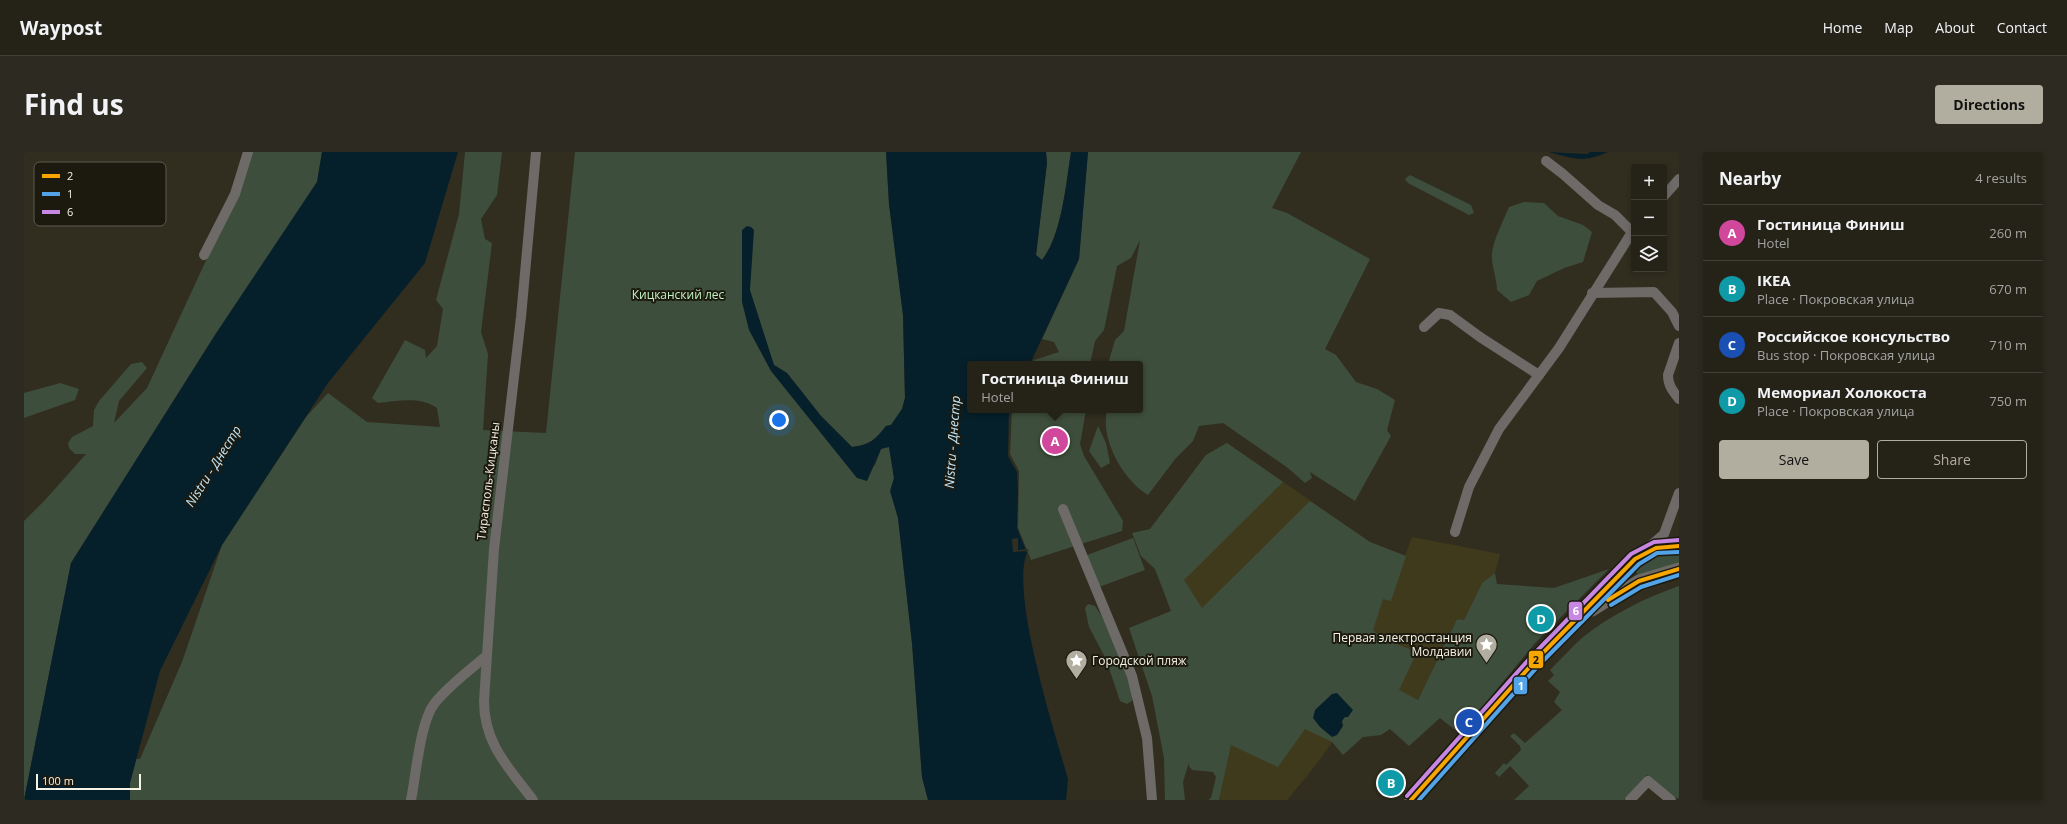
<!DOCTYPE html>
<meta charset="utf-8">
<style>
body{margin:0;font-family:"Open Sans",sans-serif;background:#2d2a21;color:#f1f3f6}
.controls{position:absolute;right:12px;top:12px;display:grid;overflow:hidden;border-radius:4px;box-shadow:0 2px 6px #0003}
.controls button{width:36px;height:36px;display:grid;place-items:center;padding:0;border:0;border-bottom:1px solid #423f37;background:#252218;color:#f1f3f6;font:20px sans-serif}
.scale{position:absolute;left:12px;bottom:10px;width:105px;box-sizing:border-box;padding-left:4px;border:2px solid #f6f3e4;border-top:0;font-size:11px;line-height:14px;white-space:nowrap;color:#f6f3e4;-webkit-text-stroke:3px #1c1a0f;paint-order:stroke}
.you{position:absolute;left:755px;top:268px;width:14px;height:14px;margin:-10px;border:3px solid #fff;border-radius:50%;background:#1a73e8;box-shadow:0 0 0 6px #1a73e833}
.badge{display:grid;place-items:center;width:26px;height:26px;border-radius:50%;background:#b1ae9f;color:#fff;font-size:13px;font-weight:700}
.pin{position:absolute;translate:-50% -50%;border:2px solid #fff;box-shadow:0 1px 4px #0006}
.popup{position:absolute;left:943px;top:209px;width:176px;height:52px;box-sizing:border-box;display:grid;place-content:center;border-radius:4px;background:#252218;filter:drop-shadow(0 1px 3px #0005);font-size:13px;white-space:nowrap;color:#a3a4a2}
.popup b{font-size:15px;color:#f1f3f6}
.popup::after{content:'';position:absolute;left:50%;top:100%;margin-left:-8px;border:8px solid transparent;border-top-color:#252218}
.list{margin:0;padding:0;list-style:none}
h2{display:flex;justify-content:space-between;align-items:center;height:52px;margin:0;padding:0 16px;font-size:17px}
h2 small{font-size:13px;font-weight:400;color:#a3a4a2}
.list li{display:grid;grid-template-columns:26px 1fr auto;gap:12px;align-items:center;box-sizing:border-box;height:56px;padding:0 16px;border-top:1px solid #423f37}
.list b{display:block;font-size:15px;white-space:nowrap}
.list p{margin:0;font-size:13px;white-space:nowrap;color:#a3a4a2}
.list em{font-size:13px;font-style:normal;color:#a3a4a2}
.actions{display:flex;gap:8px;padding:12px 16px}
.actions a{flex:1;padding:9px 0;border:1px solid #b1ae9f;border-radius:4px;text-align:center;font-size:14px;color:#b1ae9f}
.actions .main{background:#b1ae9f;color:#111}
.icon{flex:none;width:22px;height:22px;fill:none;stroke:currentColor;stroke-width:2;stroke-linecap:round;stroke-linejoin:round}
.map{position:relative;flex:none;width:1655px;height:648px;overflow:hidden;border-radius:4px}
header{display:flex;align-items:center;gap:24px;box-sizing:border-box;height:56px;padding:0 20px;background:#252218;border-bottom:1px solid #423f37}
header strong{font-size:19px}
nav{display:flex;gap:22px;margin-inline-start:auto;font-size:14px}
.intro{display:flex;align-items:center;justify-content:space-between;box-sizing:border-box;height:96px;padding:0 24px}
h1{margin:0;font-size:28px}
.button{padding:10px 18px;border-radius:4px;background:#b1ae9f;color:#111;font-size:14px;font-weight:700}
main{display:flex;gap:24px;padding:0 24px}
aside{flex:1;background:#252218;border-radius:4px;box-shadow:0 2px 6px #0003}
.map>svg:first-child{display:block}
.built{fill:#403a1d}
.green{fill:#3e4e3c}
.water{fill:#06202b}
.pier{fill:#312e20}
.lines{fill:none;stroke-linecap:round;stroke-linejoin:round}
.minor{stroke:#6d6a67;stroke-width:10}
.major{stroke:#6d6a64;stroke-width:13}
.bus-1-casing{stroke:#1c1a0f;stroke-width:7}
.bus-2-casing{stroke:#1c1a0f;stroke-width:7}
.bus-3-casing{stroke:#1c1a0f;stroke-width:7}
.bus-1{stroke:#f7a600;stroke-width:4}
.bus-2{stroke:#53a3e8;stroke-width:4}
.bus-3{stroke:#c787e3;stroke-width:4}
.labels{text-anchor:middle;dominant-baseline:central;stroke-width:4;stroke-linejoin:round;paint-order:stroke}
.park-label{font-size:12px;fill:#c2f2c0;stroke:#1c1a0f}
.street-label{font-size:12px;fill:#f6f3e4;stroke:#1c1a0f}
.poi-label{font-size:12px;fill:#f6f3e4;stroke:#1c1a0f;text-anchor:end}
.water-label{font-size:13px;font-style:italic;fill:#bee6fb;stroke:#1c1a0f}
.key{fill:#1c1a0f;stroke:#5d5b4f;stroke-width:1}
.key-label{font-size:11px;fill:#f6f3e4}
.line-badge{stroke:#1c1a0f;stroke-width:1.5}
.badge-label{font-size:11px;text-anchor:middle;font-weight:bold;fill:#fff}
.pale-badge-label{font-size:11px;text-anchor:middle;font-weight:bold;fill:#111}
</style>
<header>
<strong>Waypost</strong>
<nav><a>Home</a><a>Map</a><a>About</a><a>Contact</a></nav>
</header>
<div class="intro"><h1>Find us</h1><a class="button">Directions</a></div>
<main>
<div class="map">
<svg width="1655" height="648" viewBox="0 0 1655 648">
<rect width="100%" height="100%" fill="#312e20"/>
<polygon class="built" points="1203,291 1346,390 1381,404 1388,385 1476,402 1471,421 1458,431 1440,468 1433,467 1394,548 1354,529 1287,619 1263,648 1195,648 1221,522 1126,377 1182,303"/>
<g class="green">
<polygon points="225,0 298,0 293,30 191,183 47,411 0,648 0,369 22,347 62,302 51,302 45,296 44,291 48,285 69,274 70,258 75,249 107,212 118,210 123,216 95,249 90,271 123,236 210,48"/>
<path d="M441,0h37l-5,43 -16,24 4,20 7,4 -11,89 7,22 -5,76 63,3 29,-281h311l3,52 14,111 2,83 -3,11 -11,16 -5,1c-10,13 -16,19 -34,21l-31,-31 -34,-43 -13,-8 83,113 18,-13 6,-16 8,-3 5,32 -3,13 7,27 14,125 10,134 6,23h-798v-17l6,-24h4l42,-97 40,-117 84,-128 22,-24 39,29 73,5 -3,-19c-16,-12 -41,-7 -59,-5l-6,-5 33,-58 20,10 1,8 11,-12 6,-37 -7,-9 23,-86z"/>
<path d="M1022,0h25c-5,31 -9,83 -29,108l-6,-5 11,-92z"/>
<path d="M1064,0h213l-29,56 15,5 83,46 -45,90 11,6 20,27 21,7 18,11 -8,30 4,6 -36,65 -45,-29 2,6 -7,5 -17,-15 -65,-45 -24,3 -6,15 -17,17 -28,37c-25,-15 -48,-56 -41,-85h33v-46h-32l7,-24 9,-9 16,-91 -9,18 -14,8 -13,64 -9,11 -5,23h-58l2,-4 25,-8 -5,-10 -12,-3 37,-80z"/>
<polygon points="1386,23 1447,53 1450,61 1445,63 1384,31 1381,27"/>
<path d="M1500,50l20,1 14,13 25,9 9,7 -9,30 -19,6 -27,13 -8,14 -18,7 -14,-12c0,-11 -6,-26 -5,-35 0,-12 12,-36 17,-48z"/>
<polygon points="36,231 55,237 51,248 0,266 0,241"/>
<polygon points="988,258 1062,258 1056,292 1060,304 1099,369 1098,379 1007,408 994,376 995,319 986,302"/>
<polygon points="1074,274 1082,291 1086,311 1077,316 1065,299"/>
<polygon points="1203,291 1259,330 1160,428 1178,456 1286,349 1346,390 1382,404 1367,449 1359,447 1349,478 1359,487 1393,500 1375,538 1394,548 1433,467 1440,468 1458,431 1471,421 1473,432 1530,436 1585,417 1512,490 1436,582 1416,566 1385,594 1366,577 1357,583 1339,585 1319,603 1308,590 1281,577 1254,615 1207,593 1195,648 1184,648 1187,646 1192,625 1189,620 1168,618 1165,614 1165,610 1159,630 1161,648 1141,648 1140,606 1128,544 1105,476 1147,459 1131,417 1117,404 1108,381 1126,377 1182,303"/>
<polygon points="1109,386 1121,418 1075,435 1063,403"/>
<polygon points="1635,400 1655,400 1655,412 1615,424 1612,420 1612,416 1625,405"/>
<path d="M1655,434v214l-32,-25 -23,25h-110l15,-14 -19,-20 -11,11 -4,-4 9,-10 2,2 15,-15 -1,-4 -10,-10 4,-3 11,10 37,-33 -8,-8 6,-10 -12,-11 6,-6 -4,-5c11,-11 22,-23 33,-33 29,-23 62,-39 96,-51z"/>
<polygon points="1064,452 1071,454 1077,463 1109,535 1108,549 1103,552 1096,549 1082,507 1065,475 1061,456"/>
</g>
<g class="water">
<polygon points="298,0 434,0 401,111 304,231 198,393 136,519 106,631 106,648 0,648 47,411 191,183 293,30"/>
<path d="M862,0h160l1,11 -11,92 6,5c20,-25 24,-77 29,-108h17l-9,107 -49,105h-60v46h39l-1,46 9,16 1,18 -1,38 10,25c-17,40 28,180 41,226l-2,21h-138l-6,-23 -10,-134 -14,-125 -8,-27 4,-13 -5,-31 -8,2 -14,32 -10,-3 -86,-107 -22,-41 -7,-28v-72l5,-4 4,1 3,3 -4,60 24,75 13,8 34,43 31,31c18,-2 24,-8 34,-21l5,-1 11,-16 3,-11 -2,-83 -14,-111z"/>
<path d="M1525,0l38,2 3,-2h18c-25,11 -34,7 -59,0z"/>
<polygon points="1313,541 1329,558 1324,565 1321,565 1318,569 1319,574 1313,583 1308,585 1296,575 1289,566 1291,558 1308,542"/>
</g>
<polygon class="pier" points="994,386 994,398 1004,397 1005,399 989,400 988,387"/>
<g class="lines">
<g class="minor">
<polyline points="1522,9 1539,22 1574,53 1591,63 1608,80"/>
<polyline points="1640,44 1655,27"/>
<polyline points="180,103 211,42 224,0"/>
<polyline points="1568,141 1630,140 1648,160 1655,174"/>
<polyline points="1400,175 1415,161 1426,163 1456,185 1515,223"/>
<path d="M1655,191l-11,32c0,11 5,16 11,24"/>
<polyline points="1039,357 1108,524 1123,586 1128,648"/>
<polyline points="1431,380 1445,335 1475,277 1535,196 1610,77"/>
<polyline points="1623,397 1640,382 1655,341"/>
<path d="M387,648c5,-25 9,-77 23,-96 14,-18 35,-33 52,-48"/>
<path d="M509,648c-24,-32 -49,-56 -49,-99l10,-152 27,-232 15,-165"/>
<polyline points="1606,648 1624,629 1647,648"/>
</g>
<g class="major">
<polyline points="1568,458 1615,429 1655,417"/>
<path d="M1387,648l124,-139 100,-102c14,-11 26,-15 44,-13"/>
</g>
<defs>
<g id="bus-1">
<polyline points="1584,448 1615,429 1655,417"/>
<polyline points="1387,648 1511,509 1611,407 1632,396 1655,394"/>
</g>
<g id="bus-2">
<polyline points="1587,453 1617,435 1655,423"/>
<polyline points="1395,648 1515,513 1615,412 1633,401 1655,400"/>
</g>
<polyline id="bus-3" points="1383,644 1507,505 1607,402 1630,390 1655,388"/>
</defs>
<use href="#bus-1" class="bus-1-casing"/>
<use href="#bus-2" class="bus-2-casing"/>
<use href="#bus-3" class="bus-3-casing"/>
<use href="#bus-1" class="bus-1"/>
<use href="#bus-2" class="bus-2"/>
<use href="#bus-3" class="bus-3"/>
</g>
<defs>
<symbol id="sight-pin" viewBox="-11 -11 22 30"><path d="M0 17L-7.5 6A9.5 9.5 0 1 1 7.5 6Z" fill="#b1ae9f" stroke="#1c1a0f"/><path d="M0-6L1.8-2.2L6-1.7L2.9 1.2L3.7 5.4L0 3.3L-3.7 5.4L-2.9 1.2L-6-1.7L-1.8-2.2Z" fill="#fff"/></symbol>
</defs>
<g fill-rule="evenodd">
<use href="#sight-pin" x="1450" y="480" width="25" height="34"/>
<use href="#sight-pin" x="1040" y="496" width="25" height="34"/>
</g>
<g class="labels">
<g class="park-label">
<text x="654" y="142">Кицканский лес</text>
</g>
<g class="street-label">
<text transform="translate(464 329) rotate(-83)">Тирасполь-Кицканы</text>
</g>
<g class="poi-label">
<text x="1448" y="485">Первая электростанция<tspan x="1448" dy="14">Молдавии</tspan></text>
<text x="1068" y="508" text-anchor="start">Городской пляж</text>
</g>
<g class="water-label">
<text transform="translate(928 290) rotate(-86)">Nistru - Днестр</text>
<text transform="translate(189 314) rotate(-58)">Nistru - Днестр</text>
</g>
</g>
<rect x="10" y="10" width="132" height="64" rx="6" class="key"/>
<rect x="18" y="22" width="18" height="4" fill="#f7a600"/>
<rect x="18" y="40" width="18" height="4" fill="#53a3e8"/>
<rect x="18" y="58" width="18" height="4" fill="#c787e3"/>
<g class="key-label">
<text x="43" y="28">2</text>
<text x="43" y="46">1</text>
<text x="43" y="64">6</text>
</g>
<g class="line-badge">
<rect x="1544" y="449" width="15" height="20" rx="4" fill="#c787e3"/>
<rect x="1504" y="498" width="16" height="19" rx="4" fill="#f7a600"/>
<rect x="1489" y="524" width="15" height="19" rx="4" fill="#53a3e8"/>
</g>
<g class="badge-label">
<text x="1552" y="463">6</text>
<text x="1497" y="538">1</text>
</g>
<g class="pale-badge-label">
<text x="1512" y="512">2</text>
</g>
</svg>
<div class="controls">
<button>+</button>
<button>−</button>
<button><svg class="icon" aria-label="layers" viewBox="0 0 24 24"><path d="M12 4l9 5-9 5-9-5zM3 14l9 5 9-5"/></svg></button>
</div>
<div class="scale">100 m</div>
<div class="you"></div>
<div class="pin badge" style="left:1031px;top:289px;background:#d1479c">A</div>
<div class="popup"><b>Гостиница Финиш</b>Hotel</div>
<div class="pin badge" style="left:1367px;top:631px;background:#0f9aa8">B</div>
<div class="pin badge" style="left:1445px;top:570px;background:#1a4fb4">C</div>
<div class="pin badge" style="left:1517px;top:467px;background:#0f9aa8">D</div>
</div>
<aside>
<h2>Nearby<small>4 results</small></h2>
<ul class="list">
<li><span class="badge" style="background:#d1479c">A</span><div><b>Гостиница Финиш</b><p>Hotel</p></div><em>260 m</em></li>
<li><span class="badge" style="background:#0f9aa8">B</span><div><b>IKEA</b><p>Place · Покровская улица</p></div><em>670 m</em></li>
<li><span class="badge" style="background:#1a4fb4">C</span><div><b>Российское консульство</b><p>Bus stop · Покровская улица</p></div><em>710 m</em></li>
<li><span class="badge" style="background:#0f9aa8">D</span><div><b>Мемориал Холокоста</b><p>Place · Покровская улица</p></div><em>750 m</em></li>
</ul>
<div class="actions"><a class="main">Save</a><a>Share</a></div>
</aside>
</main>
